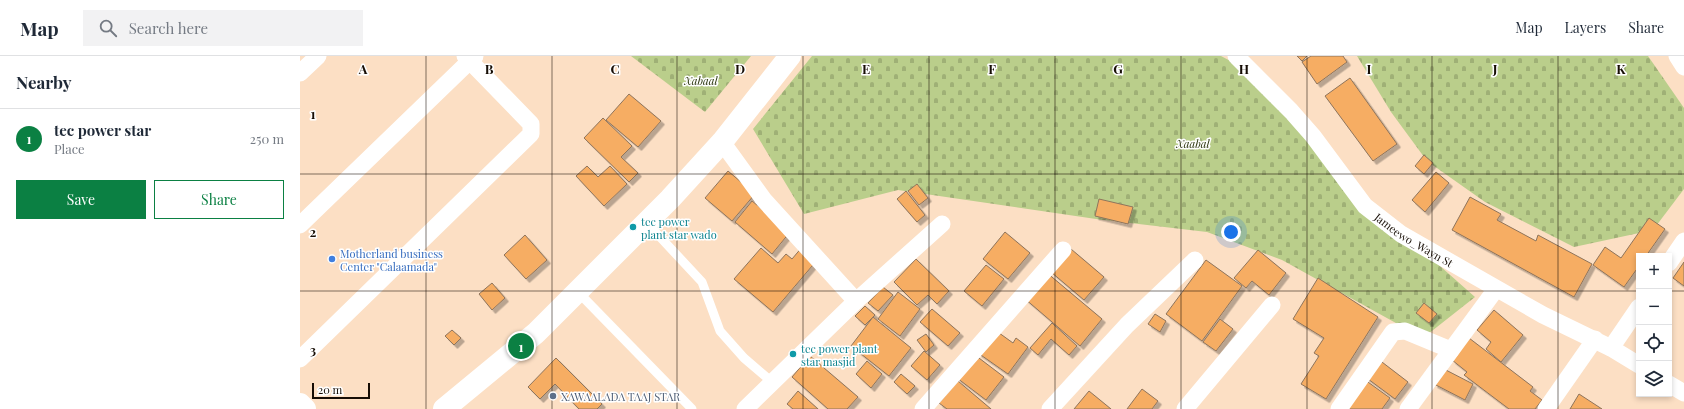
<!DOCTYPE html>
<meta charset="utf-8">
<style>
body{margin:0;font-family:"Playfair Display",serif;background:#f2f2f3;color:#1f2937}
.controls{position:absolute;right:12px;bottom:12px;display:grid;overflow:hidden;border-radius:0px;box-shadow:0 2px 6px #0003}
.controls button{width:36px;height:36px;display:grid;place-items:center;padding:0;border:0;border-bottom:1px solid #e0e1e3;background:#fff;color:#1f2937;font:20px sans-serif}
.scale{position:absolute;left:12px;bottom:10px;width:58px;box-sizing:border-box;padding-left:4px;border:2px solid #160d05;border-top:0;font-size:11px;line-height:14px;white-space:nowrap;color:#160d05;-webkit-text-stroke:3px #fff;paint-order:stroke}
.you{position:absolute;left:931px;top:176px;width:14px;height:14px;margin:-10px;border:3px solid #fff;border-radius:50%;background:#1a73e8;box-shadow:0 0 0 6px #1a73e833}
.badge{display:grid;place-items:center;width:26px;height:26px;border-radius:50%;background:#0b8043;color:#fff;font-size:13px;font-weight:700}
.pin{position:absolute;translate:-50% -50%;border:2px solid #fff;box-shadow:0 1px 4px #0006}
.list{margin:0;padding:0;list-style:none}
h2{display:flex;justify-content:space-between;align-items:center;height:52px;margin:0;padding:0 16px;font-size:17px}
h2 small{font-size:13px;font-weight:400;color:#747a83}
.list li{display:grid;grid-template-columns:26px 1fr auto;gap:12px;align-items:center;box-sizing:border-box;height:60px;padding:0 16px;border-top:1px solid #e0e1e3}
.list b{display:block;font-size:15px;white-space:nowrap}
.list p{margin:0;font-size:13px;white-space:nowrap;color:#747a83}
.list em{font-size:13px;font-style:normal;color:#747a83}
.actions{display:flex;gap:8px;padding:12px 16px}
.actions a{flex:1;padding:9px 0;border:1px solid #0b8043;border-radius:0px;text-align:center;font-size:14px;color:#0b8043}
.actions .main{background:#0b8043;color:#fff}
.icon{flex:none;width:22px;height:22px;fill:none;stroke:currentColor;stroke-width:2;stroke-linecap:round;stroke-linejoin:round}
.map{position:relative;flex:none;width:1384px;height:353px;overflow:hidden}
header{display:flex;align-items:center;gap:24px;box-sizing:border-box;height:56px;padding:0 20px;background:#fff;border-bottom:1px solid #e0e1e3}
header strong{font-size:19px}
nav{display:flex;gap:22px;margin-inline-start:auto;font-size:14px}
.search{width:280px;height:36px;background:#f2f2f3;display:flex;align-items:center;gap:10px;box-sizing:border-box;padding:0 14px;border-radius:0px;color:#747a83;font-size:15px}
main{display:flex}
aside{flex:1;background:#fff}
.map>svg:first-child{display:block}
.cemetery{fill:url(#cemetery-stones)}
.building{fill:#f6ad63;stroke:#8e745c;filter:url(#shadow)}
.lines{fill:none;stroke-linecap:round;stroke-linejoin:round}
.lane{stroke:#fff;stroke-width:9}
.street{stroke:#fff;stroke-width:17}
.secondary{stroke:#fff;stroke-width:22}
.grid{fill:none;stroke:#160d05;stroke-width:1;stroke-opacity:0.55}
.culture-dot{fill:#0f9aa8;stroke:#fff;stroke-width:1.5}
.shop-dot{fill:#3f7fe0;stroke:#fff;stroke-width:1.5}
.service-dot{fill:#5c6f8a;stroke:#fff;stroke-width:1.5}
.labels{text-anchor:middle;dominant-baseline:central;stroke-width:3;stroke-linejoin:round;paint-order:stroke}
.park-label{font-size:11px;font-style:italic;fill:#2d3710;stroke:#fff}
.culture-label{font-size:11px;fill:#0d838f;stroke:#fff;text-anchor:start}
.street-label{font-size:11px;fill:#160d05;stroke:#fff}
.shop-label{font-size:11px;fill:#366cbe;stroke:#fff;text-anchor:start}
.service-label{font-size:11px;fill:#4e5e75;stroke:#fff;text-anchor:start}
.grid-label{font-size:13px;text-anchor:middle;font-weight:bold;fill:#160d05;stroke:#fff;stroke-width:3;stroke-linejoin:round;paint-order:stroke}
</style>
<header>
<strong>Map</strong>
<div class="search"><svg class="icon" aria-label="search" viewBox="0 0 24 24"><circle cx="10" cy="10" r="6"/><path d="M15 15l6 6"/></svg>Search here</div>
<nav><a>Map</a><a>Layers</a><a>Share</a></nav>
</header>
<main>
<aside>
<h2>Nearby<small></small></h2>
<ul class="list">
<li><span class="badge">1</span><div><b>tec power star</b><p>Place</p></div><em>250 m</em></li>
</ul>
<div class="actions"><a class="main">Save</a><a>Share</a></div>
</aside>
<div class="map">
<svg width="1384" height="353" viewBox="0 0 1384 353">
<defs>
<pattern id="cemetery-stones" width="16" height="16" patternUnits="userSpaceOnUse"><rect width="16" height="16" fill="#bace8b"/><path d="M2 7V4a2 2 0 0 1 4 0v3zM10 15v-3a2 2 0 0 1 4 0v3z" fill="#9fb076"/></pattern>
<filter id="shadow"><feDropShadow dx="3.5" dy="3.5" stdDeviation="0" flood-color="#0004"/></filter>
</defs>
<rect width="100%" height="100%" fill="#fcdfc4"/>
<g class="cemetery">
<polygon points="331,0 451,0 405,56"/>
<polygon points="512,0 921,0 953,17 1053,133 1175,241 1123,282 982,204 907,176 796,163 598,134 504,158 453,73"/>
<polygon points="1057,0 1348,0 1384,52 1384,133 1353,174 1274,191 1185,146 1127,105 1091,56"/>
</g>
<g class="building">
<polygon points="997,0 1007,0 1002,5"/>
<polygon points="1011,0 1043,0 1047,6 1017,28 1002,6"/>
<polygon points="1050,22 1097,88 1073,105 1025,40"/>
<polygon points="329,38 361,65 338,91 306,64"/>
<polygon points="303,62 332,90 321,101 338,117 329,126 284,82"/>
<polygon points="1124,99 1133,107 1124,118 1115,110"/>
<polygon points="287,110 298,121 310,110 327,128 304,150 276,120"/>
<polygon points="428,115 455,138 432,165 405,142"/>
<polygon points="1136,116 1149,127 1125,156 1112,144"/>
<polygon points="617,128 628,142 619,149 608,135"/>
<polygon points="606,135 625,159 617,166 597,143"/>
<polygon points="1170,141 1201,158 1197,164 1236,185 1238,179 1292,208 1274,241 1152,174"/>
<polygon points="799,143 833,151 828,168 795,160"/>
<polygon points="452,145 490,176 472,198 435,166"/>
<polygon points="1349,162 1365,173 1346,200 1339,200 1339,210 1324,231 1293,209 1305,191 1321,202"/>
<polygon points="705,176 730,197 708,223 683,203"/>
<polygon points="225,179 247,204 226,223 204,199"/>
<polygon points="503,190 518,203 473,256 434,223 461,192 478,207 486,198 492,203"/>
<polygon points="771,193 804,221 784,244 751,216"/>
<polygon points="958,194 986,217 969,239 952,225 946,232 934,222"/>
<polygon points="616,203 649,235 637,248 628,239 617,249 594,226"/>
<polygon points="906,204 942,230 902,285 866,258"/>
<polygon points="1384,206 1384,230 1373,222"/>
<polygon points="686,209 704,223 682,250 664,235"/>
<polygon points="746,216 802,263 780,290 724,242"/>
<polygon points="1018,222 1078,261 1026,343 1001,328 1019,300 1014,297 1024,282 993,263"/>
<polygon points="192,227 205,242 192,254 179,238"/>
<polygon points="583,231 593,239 578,255 568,247"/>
<polygon points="598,236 620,253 600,280 578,263"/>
<polygon points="1124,247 1137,258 1129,267 1116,257"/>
<polygon points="565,250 575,259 565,269 555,260"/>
<polygon points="632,253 660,277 648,290 620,266"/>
<polygon points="1194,254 1223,279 1201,306 1186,293 1191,286 1177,274"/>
<polygon points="855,258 866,265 860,276 848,268"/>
<polygon points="573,261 611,292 589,320 551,290"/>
<polygon points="920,263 933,273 916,295 903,286"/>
<polygon points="752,267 777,290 769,299 751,283 738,299 730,292"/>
<polygon points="152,274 161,282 154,289 145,280"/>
<polygon points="695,274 713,287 716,282 728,291 708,318 678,297"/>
<polygon points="626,278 634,289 626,296 617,284"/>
<polygon points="1169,282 1233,331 1230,335 1242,344 1235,353 1209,353 1164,319 1167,316 1152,304"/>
<polygon points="624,295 640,309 627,324 611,310"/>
<polygon points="675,299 704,321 686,344 657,322"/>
<polygon points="510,300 558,341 547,353 528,353 492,321"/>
<polygon points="256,302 302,348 297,353 279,353 255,328 240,343 228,331"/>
<polygon points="1078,303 1108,326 1095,343 1064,320"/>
<polygon points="567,305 582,318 571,332 556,318"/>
<polygon points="1142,312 1173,328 1165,344 1134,328"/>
<polygon points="601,318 615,330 607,338 594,326"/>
<polygon points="1061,321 1090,342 1082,353 1037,353"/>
<polygon points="658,325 691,353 647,353 639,347"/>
<polygon points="842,333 858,345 852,353 827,353"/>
<polygon points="498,335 518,353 493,353 487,348"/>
<polygon points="789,335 811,353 774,353"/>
<polygon points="1279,338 1302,353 1270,353"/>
</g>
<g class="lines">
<g class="lane">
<polyline points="347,167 402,226 420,275 444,302 472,326"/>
<polyline points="277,235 392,353"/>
</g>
<g class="street">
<path id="s1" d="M936,0l55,55 22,25 52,70 36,28 142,81 68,33 28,17"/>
<polyline points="1377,0 1384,11"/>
<polyline points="0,17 18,0"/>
<polyline points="422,86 464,144 556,245"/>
<polyline points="0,169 175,0"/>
<polyline points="1369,207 1384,185"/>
<polyline points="1311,292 1339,251"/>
<polyline points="0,303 231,78 231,68 165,0"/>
<polyline points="1369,328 1384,337"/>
<polyline points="445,353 556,245 642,168"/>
<polyline points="623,353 763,194"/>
<polyline points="750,353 827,269 895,204"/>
<polyline points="885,353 972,249"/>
<polyline points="1039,353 1093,276 1105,275 1151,294"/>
<polyline points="1108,353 1196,233"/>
<polyline points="1246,353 1295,283"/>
</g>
<g class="secondary">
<polyline points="0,348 5,353"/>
<polyline points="144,353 236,277 370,143 422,86 490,0"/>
</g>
</g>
<path class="grid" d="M126,0v353M252,0v353M377,0v353M503,0v353M629,0v353M755,0v353M881,0v353M1007,0v353M1132,0v353M1258,0v353M0,118h1384M0,235h1339M1369,235h15"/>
<g class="culture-dot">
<circle cx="333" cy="171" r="4"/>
<circle cx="493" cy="298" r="4"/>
</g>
<circle class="shop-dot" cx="32" cy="203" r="4"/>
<circle class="service-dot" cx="253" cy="340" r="4"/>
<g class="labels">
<g class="park-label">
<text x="401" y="24">Xabaal</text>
<text x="893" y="87">Xaabal</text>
</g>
<g class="culture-label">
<text x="341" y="165">tec power<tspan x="341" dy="13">plant star wado</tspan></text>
<text x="501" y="292">tec power plant<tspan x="501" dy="13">star masjid</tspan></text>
</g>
<g class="street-label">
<text stroke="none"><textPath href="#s1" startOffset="258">Jameewo_Wayn St</textPath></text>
</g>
<g class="shop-label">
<text x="40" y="197">Motherland business<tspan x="40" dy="13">Center "Calaamada"</tspan></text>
</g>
<g class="service-label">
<text x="261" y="340">XAWAALADA TAAJ STAR</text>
</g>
</g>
<g class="grid-label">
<text x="63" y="18">A</text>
<text x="189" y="18">B</text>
<text x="315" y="18">C</text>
<text x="440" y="18">D</text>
<text x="566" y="18">E</text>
<text x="692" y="18">F</text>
<text x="818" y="18">G</text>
<text x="944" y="18">H</text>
<text x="1069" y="18">I</text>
<text x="1195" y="18">J</text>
<text x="1321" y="18">K</text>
<text x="13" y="63">1</text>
<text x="13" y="181">2</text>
<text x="13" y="299">3</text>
</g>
</svg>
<div class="controls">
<button>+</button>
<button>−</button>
<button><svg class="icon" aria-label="locate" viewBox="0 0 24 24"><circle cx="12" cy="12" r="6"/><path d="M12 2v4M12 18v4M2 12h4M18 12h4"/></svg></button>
<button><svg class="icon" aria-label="layers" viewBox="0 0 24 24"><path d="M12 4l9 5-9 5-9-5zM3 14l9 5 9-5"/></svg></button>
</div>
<div class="scale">20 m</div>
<div class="you"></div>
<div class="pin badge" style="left:221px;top:290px">1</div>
</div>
</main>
